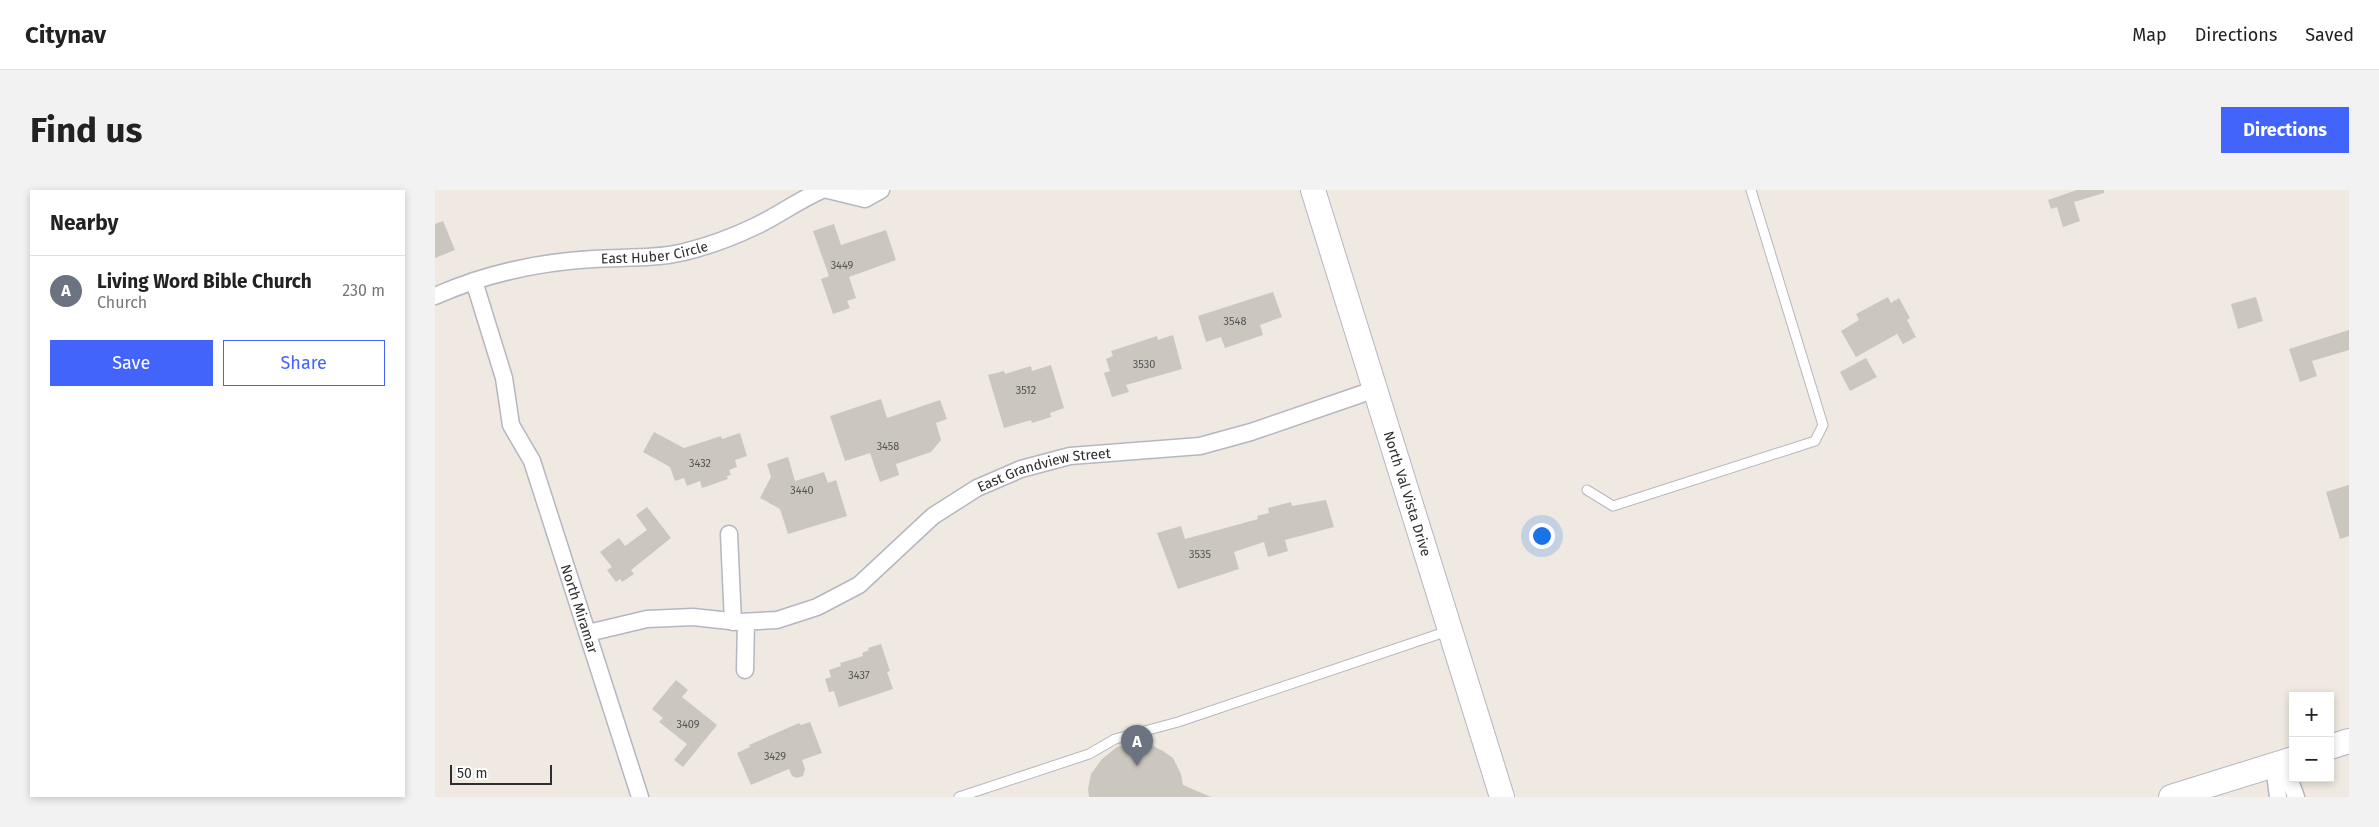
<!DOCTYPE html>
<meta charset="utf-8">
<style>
body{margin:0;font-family:"Fira Sans",sans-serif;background:#f2f2f2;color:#222}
.controls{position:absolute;right:15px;bottom:15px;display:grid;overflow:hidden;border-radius:0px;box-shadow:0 2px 8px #0003}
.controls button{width:45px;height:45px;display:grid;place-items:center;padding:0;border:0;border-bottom:1px solid #e0e0e0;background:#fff;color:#222;font:25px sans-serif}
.scale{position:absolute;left:15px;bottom:12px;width:102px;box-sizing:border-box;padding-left:5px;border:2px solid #2e2e2e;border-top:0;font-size:14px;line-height:18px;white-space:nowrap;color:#2e2e2e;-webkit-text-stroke:4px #fff;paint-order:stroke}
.you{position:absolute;left:1106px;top:345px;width:18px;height:18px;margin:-12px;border:4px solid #fff;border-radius:50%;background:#1a73e8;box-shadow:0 0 0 8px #1a73e833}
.badge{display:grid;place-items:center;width:32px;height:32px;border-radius:50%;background:#4264fb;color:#fff;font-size:16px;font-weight:700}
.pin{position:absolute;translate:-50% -41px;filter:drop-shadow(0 1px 2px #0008)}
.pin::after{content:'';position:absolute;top:26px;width:18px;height:15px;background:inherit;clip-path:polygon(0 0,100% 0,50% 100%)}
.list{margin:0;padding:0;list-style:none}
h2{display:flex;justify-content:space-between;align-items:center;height:65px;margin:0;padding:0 20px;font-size:21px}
h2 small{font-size:16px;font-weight:400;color:#767676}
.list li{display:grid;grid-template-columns:32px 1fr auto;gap:15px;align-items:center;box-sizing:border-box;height:70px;padding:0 20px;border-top:1px solid #e0e0e0}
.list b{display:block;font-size:19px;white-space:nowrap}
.list p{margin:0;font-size:16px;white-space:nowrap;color:#767676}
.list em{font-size:16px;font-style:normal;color:#767676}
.actions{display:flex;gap:10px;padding:15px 20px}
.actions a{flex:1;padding:11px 0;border:1px solid #4264fb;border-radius:0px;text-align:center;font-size:18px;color:#4264fb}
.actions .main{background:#4264fb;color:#fff}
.map{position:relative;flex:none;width:1914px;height:607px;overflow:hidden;border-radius:0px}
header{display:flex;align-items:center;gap:30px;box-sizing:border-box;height:70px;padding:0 25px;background:#fff;border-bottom:1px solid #e0e0e0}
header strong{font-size:24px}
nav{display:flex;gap:28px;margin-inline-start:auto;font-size:18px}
.intro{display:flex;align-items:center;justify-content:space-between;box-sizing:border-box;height:120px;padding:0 30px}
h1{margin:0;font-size:35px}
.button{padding:12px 22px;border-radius:0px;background:#4264fb;color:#fff;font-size:18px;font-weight:700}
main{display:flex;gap:30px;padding:0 30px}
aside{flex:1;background:#fff;border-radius:0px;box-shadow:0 2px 8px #0003}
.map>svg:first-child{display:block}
.building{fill:#cbc7bf}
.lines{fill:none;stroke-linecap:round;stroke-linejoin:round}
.lane-casing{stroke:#b4b7c1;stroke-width:11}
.street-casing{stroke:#b4b7c1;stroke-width:19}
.secondary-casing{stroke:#b4b7c1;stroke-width:26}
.lane{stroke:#fff;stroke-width:9}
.street{stroke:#fff;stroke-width:16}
.secondary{stroke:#fff;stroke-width:24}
.labels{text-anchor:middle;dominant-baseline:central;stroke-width:5;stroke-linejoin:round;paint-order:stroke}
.number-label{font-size:11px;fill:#555452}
.street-label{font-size:14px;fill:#2e2e2e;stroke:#fff}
</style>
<header>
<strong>Citynav</strong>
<nav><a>Map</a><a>Directions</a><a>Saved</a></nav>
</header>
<div class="intro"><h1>Find us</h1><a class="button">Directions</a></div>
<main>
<aside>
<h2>Nearby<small></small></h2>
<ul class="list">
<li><span class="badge" style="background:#6b7280">A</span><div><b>Living Word Bible Church</b><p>Church</p></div><em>230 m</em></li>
</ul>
<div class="actions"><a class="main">Save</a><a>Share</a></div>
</aside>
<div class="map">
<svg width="1914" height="607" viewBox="0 0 1914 607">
<rect width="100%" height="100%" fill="#efe9e1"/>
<g class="building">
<polygon points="1642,0 1669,0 1669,3 1639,12 1645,31 1628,37 1622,17 1616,19 1613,10"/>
<polygon points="8,31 20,60 0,68 0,34"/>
<polygon points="399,34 406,55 451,40 461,70 414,87 421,108 412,111 415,118 398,124 386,89 394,86 378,41"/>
<polygon points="838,102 847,127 825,135 828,145 790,158 786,147 771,152 763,126"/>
<polygon points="1453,107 1456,113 1464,108 1475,128 1472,130 1481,147 1468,154 1462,144 1421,167 1406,141 1424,130 1421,124"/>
<polygon points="1821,107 1828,131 1803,139 1796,114"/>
<polygon points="1914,140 1914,160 1877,171 1882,186 1865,192 1854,159"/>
<polygon points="738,145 747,179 691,195 694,202 677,207 669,183 675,181 671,169 678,166 676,161 722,146 723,150"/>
<polygon points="1431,168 1442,187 1415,201 1405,182"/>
<polygon points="616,175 629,218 615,223 616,227 597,233 596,230 569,238 553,185 569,181 570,184 596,176 597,181"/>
<polygon points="446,209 452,228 505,210 512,229 501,233 506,250 496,262 461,274 464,285 445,292 435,263 410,271 395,226"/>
<polygon points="219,242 249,258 286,246 287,249 305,243 312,266 300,270 302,277 294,280 296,285 292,286 293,289 267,298 265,291 252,296 249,288 240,291 235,277 208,262"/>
<polygon points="353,267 360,291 389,282 393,293 401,290 412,326 353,344 345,319 325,308 336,287 332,274"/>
<polygon points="1914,295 1914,346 1905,349 1891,302"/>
<polygon points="891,310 899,337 850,350 853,361 833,367 829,352 799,362 804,379 743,399 722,343 746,336 750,349 823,329 822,326 834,323 833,318 856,312 857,316"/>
<polygon points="212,317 236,348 196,380 199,384 187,392 185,389 181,392 172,380 177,377 165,362 184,348 190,356 212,340 201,325"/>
<polygon points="446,454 455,481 452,482 458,499 404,517 399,501 394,502 390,489 396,487 394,480 406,476 405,473 428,466 427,463 434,460 433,458"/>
<polygon points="241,490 253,500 247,507 282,535 248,577 239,570 252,554 224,532 228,528 217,519"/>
<polygon points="375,532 387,563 367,570 370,579 368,586 362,588 357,586 354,579 316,595 302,563 315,557 314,555 364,533 366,535"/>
<polygon points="698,553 714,554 728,561 738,568 746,584 748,595 776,607 654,607 653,599 656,584 667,569 682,557"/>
</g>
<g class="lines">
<defs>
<g id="lane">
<polyline points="1152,300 1178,316 1380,251 1388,235 1316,0"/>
<polyline points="524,607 654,564 680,549 743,532 1013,441"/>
</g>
<g id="street">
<polyline points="393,0 430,9 446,0"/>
<path id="s1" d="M39,91l30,97 7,47 21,36 108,336"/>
<path id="s2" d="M0,106c50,-22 104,-34 158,-37 31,-2 61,0 91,-7 25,-6 49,-15 72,-26 23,-11 43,-26 66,-36"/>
<polyline points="294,344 298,432"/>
<path id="s3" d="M153,443l59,-14 46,-2 46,5 38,-2 40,-13 42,-22 74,-69 44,-28 44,-19 49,-13 130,-10 51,-14 125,-43"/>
<polyline points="310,480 311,432"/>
<polyline points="1839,575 1857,596 1861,607"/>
<polyline points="1839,575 1843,607"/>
</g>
<g id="secondary">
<path id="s4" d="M878,0l189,607"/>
<polyline points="1895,557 1914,551"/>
<polyline points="1736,607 1858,569"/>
</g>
</defs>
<use href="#lane" class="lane-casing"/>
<use href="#street" class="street-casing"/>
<use href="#secondary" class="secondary-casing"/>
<use href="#lane" class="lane"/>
<use href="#street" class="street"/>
<use href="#secondary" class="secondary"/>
</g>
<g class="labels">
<g class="number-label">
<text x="407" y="75">3449</text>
<text x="800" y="131">3548</text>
<text x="709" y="174">3530</text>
<text x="591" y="200">3512</text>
<text x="453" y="256">3458</text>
<text x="265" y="273">3432</text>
<text x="367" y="300">3440</text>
<text x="765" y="364">3535</text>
<text x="424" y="485">3437</text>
<text x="253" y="534">3409</text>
<text x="340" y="566">3429</text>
</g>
<g class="street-label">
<text stroke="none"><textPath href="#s2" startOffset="225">East Huber Circle</textPath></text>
<text stroke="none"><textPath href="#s3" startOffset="504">East Grandview Street</textPath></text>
<text stroke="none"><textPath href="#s4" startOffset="318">North Val Vista Drive</textPath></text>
<text stroke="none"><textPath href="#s1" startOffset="346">North Miramar</textPath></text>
</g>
</g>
</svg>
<div class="controls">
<button>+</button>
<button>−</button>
</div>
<div class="scale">50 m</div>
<div class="you"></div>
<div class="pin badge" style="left:702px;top:576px;background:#6b7280">A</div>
</div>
</main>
